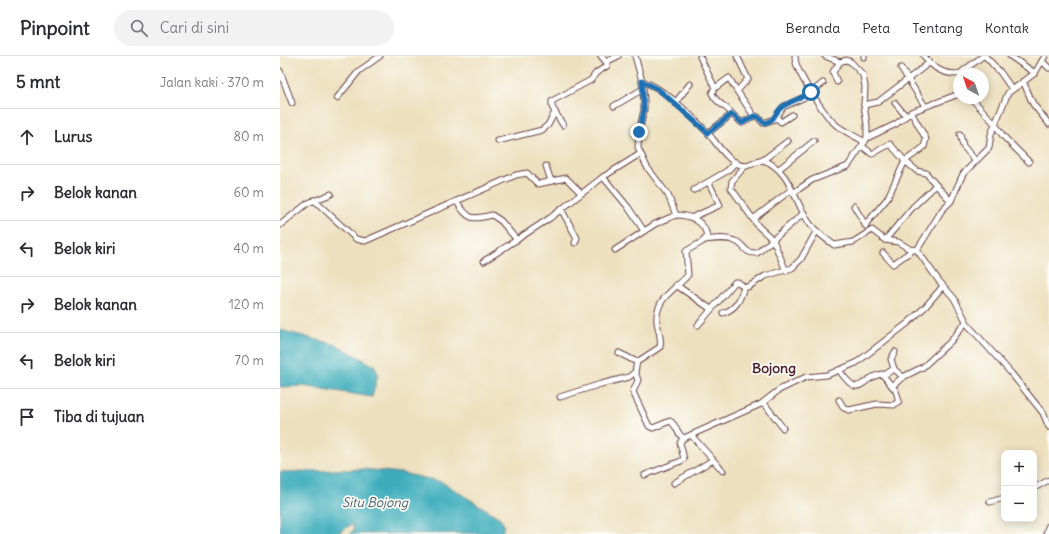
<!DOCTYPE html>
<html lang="id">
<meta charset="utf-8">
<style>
body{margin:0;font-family:Delius,sans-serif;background:#f2f2f3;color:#2b2b33}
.controls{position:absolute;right:12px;bottom:12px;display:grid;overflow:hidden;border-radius:8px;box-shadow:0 2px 10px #0003}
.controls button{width:36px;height:36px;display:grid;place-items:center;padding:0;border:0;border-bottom:1px solid #e1e1e2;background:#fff;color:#2b2b33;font:20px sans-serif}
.compass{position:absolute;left:673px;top:12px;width:36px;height:36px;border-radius:50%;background:#fff;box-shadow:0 2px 10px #0003;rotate:320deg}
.stop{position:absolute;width:12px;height:12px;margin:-9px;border:3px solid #1f6fb2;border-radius:50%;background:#fff}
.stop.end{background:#1f6fb2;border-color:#fff;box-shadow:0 1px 4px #0008}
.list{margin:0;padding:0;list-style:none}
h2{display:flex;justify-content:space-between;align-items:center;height:52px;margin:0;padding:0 16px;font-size:17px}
h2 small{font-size:13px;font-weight:400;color:#7c7c81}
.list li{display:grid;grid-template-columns:26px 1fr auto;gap:12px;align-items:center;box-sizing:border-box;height:56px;padding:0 16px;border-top:1px solid #e1e1e2}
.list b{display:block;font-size:15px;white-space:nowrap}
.list em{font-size:13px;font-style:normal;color:#7c7c81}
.icon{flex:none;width:22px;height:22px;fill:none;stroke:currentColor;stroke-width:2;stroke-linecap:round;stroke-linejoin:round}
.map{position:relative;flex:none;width:769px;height:478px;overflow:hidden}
header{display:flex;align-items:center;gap:24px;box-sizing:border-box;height:56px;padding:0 20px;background:#fff;border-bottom:1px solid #e1e1e2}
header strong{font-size:19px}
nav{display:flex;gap:22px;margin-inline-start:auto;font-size:14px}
.search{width:280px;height:36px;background:#f2f2f3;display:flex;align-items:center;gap:10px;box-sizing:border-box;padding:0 14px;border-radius:22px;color:#7c7c81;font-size:15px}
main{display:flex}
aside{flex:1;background:#fff}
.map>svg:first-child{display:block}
.water{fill:#3eadbc;stroke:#446674}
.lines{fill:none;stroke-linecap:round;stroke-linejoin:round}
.minor-casing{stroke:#623c41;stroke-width:7}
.major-casing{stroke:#623c41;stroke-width:9}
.minor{stroke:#fff;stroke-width:5}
.major{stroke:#fff;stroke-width:7}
.route{stroke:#1f6fb2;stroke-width:5}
.labels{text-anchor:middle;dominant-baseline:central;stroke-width:3.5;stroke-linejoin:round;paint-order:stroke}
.water-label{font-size:13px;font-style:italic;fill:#455f6c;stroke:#fdfcf7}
.quarter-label{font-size:14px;font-weight:bold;fill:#4a1f2b;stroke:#fdfcf7}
</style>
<header>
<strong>Pinpoint</strong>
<div class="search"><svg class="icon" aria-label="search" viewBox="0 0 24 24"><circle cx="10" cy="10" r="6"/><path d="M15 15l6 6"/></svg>Cari di sini</div>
<nav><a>Beranda</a><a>Peta</a><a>Tentang</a><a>Kontak</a></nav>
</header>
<main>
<aside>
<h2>5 mnt<small>Jalan kaki · 370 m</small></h2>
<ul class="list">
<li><svg class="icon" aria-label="ahead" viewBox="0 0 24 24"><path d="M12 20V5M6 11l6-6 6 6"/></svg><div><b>Lurus</b></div><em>80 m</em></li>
<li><svg class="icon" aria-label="right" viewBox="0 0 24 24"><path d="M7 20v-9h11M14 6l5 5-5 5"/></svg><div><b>Belok kanan</b></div><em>60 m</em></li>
<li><svg class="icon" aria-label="left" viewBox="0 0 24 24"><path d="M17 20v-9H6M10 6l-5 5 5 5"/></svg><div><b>Belok kiri</b></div><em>40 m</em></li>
<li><svg class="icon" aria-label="right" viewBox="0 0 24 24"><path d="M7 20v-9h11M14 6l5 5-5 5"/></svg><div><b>Belok kanan</b></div><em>120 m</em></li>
<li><svg class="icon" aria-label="left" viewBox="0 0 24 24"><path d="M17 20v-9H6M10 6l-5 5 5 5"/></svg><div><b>Belok kiri</b></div><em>70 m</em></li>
<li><svg class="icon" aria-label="arrive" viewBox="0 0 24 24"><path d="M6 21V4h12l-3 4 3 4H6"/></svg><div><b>Tiba di tujuan</b></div></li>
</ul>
</aside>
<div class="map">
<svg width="769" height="478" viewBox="0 0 769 478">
<rect width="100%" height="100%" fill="#fdfcf7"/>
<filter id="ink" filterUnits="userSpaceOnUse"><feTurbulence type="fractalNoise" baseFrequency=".025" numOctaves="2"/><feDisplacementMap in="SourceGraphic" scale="8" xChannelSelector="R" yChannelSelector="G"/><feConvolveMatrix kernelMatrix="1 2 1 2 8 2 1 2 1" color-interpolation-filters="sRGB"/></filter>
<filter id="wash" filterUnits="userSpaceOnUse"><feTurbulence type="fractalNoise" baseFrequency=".012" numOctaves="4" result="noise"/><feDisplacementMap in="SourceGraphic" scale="16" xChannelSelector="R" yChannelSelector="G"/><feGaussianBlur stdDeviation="0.9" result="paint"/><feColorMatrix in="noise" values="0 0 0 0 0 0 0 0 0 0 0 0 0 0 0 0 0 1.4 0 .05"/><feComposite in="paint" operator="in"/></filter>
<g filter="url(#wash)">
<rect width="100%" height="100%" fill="#ede0be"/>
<g class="water">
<polygon points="0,274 57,289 95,310 98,318 92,341 23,330 0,331"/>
<polygon points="84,413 122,417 162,426 220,462 224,469 222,477 70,478 74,473 72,468 57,478 0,478 0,416"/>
</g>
</g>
<g filter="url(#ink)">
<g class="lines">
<defs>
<g id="minor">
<polyline points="321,0 326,6 338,0"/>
<polyline points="457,0 468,23 457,35 474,60"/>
<path d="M515,0c-1,14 29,58 40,68 6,6 22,13 30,18"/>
<polyline points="584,0 584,1"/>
<path d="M644,0c10,13 19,18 35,18"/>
<polyline points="705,0 720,16 732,33"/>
<polyline points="730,0 755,17"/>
<polyline points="420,1 435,32 449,22 457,35"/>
<polyline points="762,5 769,12"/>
<polyline points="621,12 645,50"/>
<polyline points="0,15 12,47"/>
<polyline points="679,18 703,0"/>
<path d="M362,25c24,8 47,33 65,51 9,10 23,34 39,34 5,-1 12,-5 17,-6 28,10 31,42 47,64 7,9 15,14 24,21l19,-3 19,-12 13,10 13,2 12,7 7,1 25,-40 9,-9 12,-27 26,-26 2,-14 17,-41 27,-20 10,-17"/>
<polyline points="743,25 753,48 769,68"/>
<polyline points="557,26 553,16 560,6"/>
<path d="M435,32l-3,5c4,11 14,12 20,21"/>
<polyline points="57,42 79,15 100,0"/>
<polyline points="691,42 715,68 723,80 749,106"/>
<polyline points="395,47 410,28"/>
<polyline points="615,47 626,60"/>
<polyline points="584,49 598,46 649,7"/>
<polyline points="334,50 363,33"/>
<polyline points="496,61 501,66 512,59"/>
<polyline points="283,69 272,51 272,45 311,24 316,17 327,10 327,5"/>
<polyline points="428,77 452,58 462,67 474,60 478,61 483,67 495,63 503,51 525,41 543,27"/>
<polyline points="680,78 683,90 696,105"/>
<polyline points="587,82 616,68 631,56 679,38"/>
<polyline points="218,85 262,74 268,69 275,56"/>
<polyline points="582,90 592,98 610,88 625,105 644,91 646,83 631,56"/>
<polyline points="483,104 508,85"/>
<polyline points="266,110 271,125"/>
<polyline points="465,110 452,125 451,132 478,170 493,184 506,215"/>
<polyline points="499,113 534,85"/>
<polyline points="323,121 348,151 364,175"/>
<polyline points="414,134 447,115 456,106"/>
<polyline points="513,137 532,124 568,110 587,82 587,69 584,49 585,31 583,19 571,6 566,4 560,6 545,0"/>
<polyline points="34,144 76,183 85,185 236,119 247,117 258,128 286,122 301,137"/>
<path d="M177,146c12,18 14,18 35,13l9,6 16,19"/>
<polyline points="574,150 586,170"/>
<polyline points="281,153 297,182 295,187"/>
<polyline points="413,161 440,149 429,127"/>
<polyline points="473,163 511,134"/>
<polyline points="0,169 28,147 51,138"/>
<polyline points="585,169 607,143 625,105 637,115 646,117 656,129"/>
<path d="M425,184c10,-1 20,-3 30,1 10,3 8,13 22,12l47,-40"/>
<polyline points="605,184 633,151 656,129 671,145"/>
<polyline points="335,194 375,168 396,159"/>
<polyline points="637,194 659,225 674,242 688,269 731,317 763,357 769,371"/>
<polyline points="603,197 613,208 633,194"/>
<polyline points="204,205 270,162 323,121 360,98"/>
<polyline points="396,229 431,253"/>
<path d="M443,257c13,-4 17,-13 21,-26"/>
<polyline points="418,269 455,226 458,226 464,231 468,231 485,220 512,212 521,203 536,176"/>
<polyline points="615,296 611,303 614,313 623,321"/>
<polyline points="339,297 357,306"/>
<path d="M355,316l3,8 -5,12 16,34 4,2 17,-7c7,4 7,14 14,17l77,-34 18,-14 27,-13 21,-2 29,-12 52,-40 18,-17 17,-20"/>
<polyline points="604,319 614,313"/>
<polyline points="612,330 623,321 643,311 671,285 686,266"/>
<path d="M280,341l41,-13 28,-7 6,-5 2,-10 23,-15c2,-8 -2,-17 -3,-25 -2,-24 17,-31 31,-47l-2,-24 16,-9 5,-5c-2,-16 -17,-22 -31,-22l-8,-20 -21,-28 -9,-19 1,-16 5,-22v-10l-2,-19 -7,-25"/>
<path d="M559,344l5,8 5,2 28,-6 17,1 5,-4 -3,-10 -14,-17c-22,3 -21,28 -43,-4"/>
<polyline points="484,347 503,372"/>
<polyline points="411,379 443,415"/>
<polyline points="365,419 401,405 404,403 400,387 403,382"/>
<polyline points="394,427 433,404"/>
<polyline points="754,432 769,424"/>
<polyline points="710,446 724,442"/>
</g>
<polyline id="major" points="767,478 769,471"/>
</defs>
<use href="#minor" class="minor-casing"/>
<use href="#major" class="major-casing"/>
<use href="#minor" class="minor"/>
<use href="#major" class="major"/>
</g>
</g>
<g class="lines" filter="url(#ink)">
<path class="route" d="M359,76l5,-22 -2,-29 16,8 50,44 24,-19 10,9 12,-7 4,1 6,6c11,-1 10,-10 18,-16 9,-6 20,-9 29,-15"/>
</g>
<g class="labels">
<g class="water-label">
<text x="95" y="446">Situ Bojong</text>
</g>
<g class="quarter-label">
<text x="494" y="312">Bojong</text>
</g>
</g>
</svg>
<div class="controls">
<button>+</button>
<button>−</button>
</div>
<svg class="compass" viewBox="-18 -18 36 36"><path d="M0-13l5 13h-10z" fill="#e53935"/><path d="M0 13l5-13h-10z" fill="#7c7c81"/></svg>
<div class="stop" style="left:531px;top:36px"></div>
<div class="stop end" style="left:359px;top:76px"></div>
</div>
</main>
